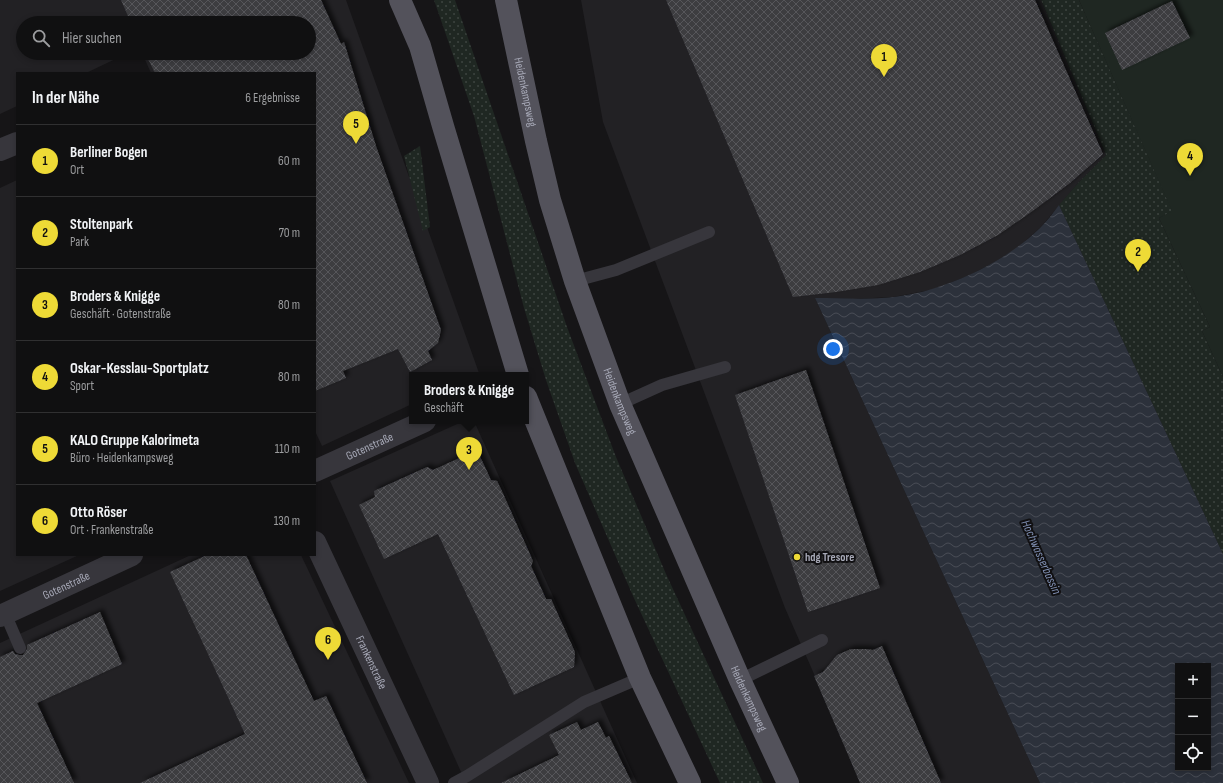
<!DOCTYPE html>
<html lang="de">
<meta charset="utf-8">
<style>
body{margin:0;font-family:"Sofia Sans Condensed",sans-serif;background:#19191a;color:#f1f3f6}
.controls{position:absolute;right:12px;bottom:12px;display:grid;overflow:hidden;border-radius:0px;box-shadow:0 2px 6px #0003}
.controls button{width:36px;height:36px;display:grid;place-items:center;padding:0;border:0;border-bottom:1px solid #303031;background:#101011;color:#f1f3f6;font:20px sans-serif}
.you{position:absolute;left:833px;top:349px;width:14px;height:14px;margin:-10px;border:3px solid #fff;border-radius:50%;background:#1a73e8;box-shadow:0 0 0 6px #1a73e833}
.badge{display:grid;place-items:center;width:26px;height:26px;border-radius:50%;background:#eeda36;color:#111;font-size:13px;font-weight:700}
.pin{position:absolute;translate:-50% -33px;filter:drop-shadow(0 1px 2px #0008)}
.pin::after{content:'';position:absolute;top:21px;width:14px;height:12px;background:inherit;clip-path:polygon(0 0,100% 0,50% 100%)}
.popup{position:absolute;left:409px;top:372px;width:120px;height:52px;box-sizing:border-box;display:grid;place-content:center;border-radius:0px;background:#101011;filter:drop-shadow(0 1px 3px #0005);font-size:13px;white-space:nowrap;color:#9c9d9f}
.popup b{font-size:15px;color:#f1f3f6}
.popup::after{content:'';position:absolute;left:50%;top:100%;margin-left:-8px;border:8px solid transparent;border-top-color:#101011}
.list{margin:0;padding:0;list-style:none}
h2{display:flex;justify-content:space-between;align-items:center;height:52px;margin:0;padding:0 16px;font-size:17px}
h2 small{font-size:13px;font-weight:400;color:#9c9d9f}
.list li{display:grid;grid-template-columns:26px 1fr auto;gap:12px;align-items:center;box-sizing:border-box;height:72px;padding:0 16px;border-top:1px solid #303031}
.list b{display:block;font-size:15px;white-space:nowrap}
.list p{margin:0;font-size:13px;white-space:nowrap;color:#9c9d9f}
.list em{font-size:13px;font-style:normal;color:#9c9d9f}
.icon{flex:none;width:22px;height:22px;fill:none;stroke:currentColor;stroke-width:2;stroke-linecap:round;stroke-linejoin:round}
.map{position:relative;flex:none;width:1223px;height:783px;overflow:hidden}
.search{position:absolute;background:#101011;box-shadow:0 2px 6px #0003;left:16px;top:16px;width:300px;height:44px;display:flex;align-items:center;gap:10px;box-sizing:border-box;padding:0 14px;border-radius:22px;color:#9c9d9f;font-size:15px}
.panel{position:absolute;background:#101011;box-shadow:0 2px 6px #0003;left:16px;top:72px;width:300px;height:484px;border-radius:0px}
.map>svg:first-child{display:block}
.built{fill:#222124}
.grass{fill:url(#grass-dots)}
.garden{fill:#1f2722}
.water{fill:url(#water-waves);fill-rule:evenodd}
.building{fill:url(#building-cross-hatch);filter:url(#shadow)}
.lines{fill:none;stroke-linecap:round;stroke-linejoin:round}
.lane{stroke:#37363c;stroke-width:12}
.street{stroke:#37363c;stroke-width:22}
.primary{stroke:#53525b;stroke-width:22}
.poi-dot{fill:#eeda36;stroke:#111012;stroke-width:1.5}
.labels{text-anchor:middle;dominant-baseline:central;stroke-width:4;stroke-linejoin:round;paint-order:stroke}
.street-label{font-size:12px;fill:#a7a9b7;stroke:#111012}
.poi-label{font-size:12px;font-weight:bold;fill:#a7a9b7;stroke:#111012;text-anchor:start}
.water-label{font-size:13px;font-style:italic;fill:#7f8eb1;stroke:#111012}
</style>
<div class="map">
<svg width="1223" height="783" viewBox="0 0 1223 783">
<defs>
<pattern id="grass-dots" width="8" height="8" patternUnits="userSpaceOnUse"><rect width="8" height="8" fill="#1f2722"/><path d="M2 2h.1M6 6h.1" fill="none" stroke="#3d4440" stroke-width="1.8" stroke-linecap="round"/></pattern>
<pattern id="water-waves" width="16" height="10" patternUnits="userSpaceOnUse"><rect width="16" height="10" fill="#2c313b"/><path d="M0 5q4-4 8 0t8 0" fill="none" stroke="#484c55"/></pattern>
<pattern id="building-cross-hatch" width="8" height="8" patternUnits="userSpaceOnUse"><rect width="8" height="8" fill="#3d3d41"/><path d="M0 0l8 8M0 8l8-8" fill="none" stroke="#56565a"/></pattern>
<filter id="shadow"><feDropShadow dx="3.5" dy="-3.5" stdDeviation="2" flood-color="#0009"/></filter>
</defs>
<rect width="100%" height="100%" fill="#161517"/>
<g class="built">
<polygon points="0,0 346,0 479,373 474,375 412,375 412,404 322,446 315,431 315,73 151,73 142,53 309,53 309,23 23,23 23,53 128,53 86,73 17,73 17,106 0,114"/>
<polygon points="581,0 1041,0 1106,155 1079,182 1040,228 1016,249 993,263 968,276 931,290 893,297 853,299 815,298 1040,783 862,783 785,608 603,122"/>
<polygon points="17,180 17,555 79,555 0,591 0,188"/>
<polygon points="464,421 474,421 637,783 466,783 330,481"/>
<polygon points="191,555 301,555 409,783 0,783 0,643"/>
</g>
<g class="grass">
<polygon points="434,0 455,0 567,327 616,457 666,574 763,783 720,783 633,596 575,463 546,380 524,308 474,116"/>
<polygon points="1041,0 1079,0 1173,212 1159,218 1210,327 1202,331 1223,377 1223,554 1059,205 1079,182 1106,155"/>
<polygon points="420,146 430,227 423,231 404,156"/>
</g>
<polygon class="garden" points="1079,0 1223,0 1223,377 1202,331 1210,327 1159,218 1172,211"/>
<path class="water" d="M1059,205l164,349v229h-183l-225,-485c26,0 53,2 79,-1 12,-2 26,-4 38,-8 39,-12 78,-32 108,-61 7,-7 13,-15 19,-23zM1178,666h30v102h-30z"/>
<g class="building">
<polygon points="121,0 321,0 341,44 344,42 376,146 441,330 438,343 428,351 432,360 410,372 398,349 343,371 346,378 315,391 315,73 155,73 145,53 309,53 309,23 131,23"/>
<polygon points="666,0 1035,0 1103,154 1070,183 1034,210 998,235 960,255 920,272 878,285 836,292 793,297"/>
<polygon points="1172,1 1190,38 1122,70 1105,33"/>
<polygon points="806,370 880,588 808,612 735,395"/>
<polygon points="477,450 491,480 497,481 501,489 533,561 531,566 546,599 551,599 575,652 574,667 514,695 438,534 384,559 359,505 375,497 374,491 427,467 433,470"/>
<polygon points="207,555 246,555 314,701 326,696 367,783 140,783 245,734 170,572"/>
<polygon points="100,612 122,664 37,703 74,783 0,783 0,657 13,651 15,654 19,655 23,655 27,649 27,645"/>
<polygon points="882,646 941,783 860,783 846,750 814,676 823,672 837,655 851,649 866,649 873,650"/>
<polygon points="577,722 581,730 598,722 606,738 609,736 632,783 501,783 559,755 549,735"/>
</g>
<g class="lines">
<g class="lane">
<polyline points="575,281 616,270 709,232"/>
<polyline points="620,404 662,385 725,367"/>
<polyline points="5,613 20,648"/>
<polyline points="740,680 822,640"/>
<polyline points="454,783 467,776 584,702 640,678"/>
</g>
<g class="street">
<polyline points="0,150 17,143"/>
<path id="s1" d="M315,471l110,-50"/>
<path id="s2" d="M315,542l113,241"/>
<path id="s3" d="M0,616l132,-61"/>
</g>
<g class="primary">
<polyline points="400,0 420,46 443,126 518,375"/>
<path id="s4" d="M506,0l30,141 14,59 25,81 45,123 120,276 48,103"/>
<polyline points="526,397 640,678 690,783"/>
</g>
</g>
<circle class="poi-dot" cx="797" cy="557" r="4"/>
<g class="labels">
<g class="street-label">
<text stroke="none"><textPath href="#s4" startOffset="94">Heidenkampsweg</textPath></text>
<text stroke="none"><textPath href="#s4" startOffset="418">Heidenkampsweg</textPath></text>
<text stroke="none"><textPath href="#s1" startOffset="60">Gotenstraße</textPath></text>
<text stroke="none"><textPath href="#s3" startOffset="73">Gotenstraße</textPath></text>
<text stroke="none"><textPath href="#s2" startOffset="133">Frankenstraße</textPath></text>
<text stroke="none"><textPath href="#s4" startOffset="742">Heidenkampsweg</textPath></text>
</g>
<g class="poi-label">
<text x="805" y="557">hdg Tresore</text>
</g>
<g class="water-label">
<text transform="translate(1041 557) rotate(66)">Hochwasserbassin</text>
</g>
</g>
</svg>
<div class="controls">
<button>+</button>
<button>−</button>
<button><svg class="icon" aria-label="locate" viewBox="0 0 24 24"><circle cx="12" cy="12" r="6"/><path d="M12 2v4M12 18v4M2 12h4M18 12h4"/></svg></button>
</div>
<div class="you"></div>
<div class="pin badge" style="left:884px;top:77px">1</div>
<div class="pin badge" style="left:1138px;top:272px">2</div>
<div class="pin badge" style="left:469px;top:470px">3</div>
<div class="popup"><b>Broders &amp; Knigge</b>Geschäft</div>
<div class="pin badge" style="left:1190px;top:176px">4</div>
<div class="pin badge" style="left:356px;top:144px">5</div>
<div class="pin badge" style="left:328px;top:660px">6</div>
<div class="search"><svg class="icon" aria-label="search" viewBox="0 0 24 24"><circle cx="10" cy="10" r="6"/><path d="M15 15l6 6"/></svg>Hier suchen</div>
<section class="panel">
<h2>In der Nähe<small>6 Ergebnisse</small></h2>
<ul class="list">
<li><span class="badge">1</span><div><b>Berliner Bogen</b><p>Ort</p></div><em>60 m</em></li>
<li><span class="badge">2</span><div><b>Stoltenpark</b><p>Park</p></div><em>70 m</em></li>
<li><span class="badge">3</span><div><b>Broders &amp; Knigge</b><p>Geschäft · Gotenstraße</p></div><em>80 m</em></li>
<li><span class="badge">4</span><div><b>Oskar-Kesslau-Sportplatz</b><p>Sport</p></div><em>80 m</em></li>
<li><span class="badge">5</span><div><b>KALO Gruppe Kalorimeta</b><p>Büro · Heidenkampsweg</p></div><em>110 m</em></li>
<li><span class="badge">6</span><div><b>Otto Röser</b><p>Ort · Frankenstraße</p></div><em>130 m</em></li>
</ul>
</section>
</div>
